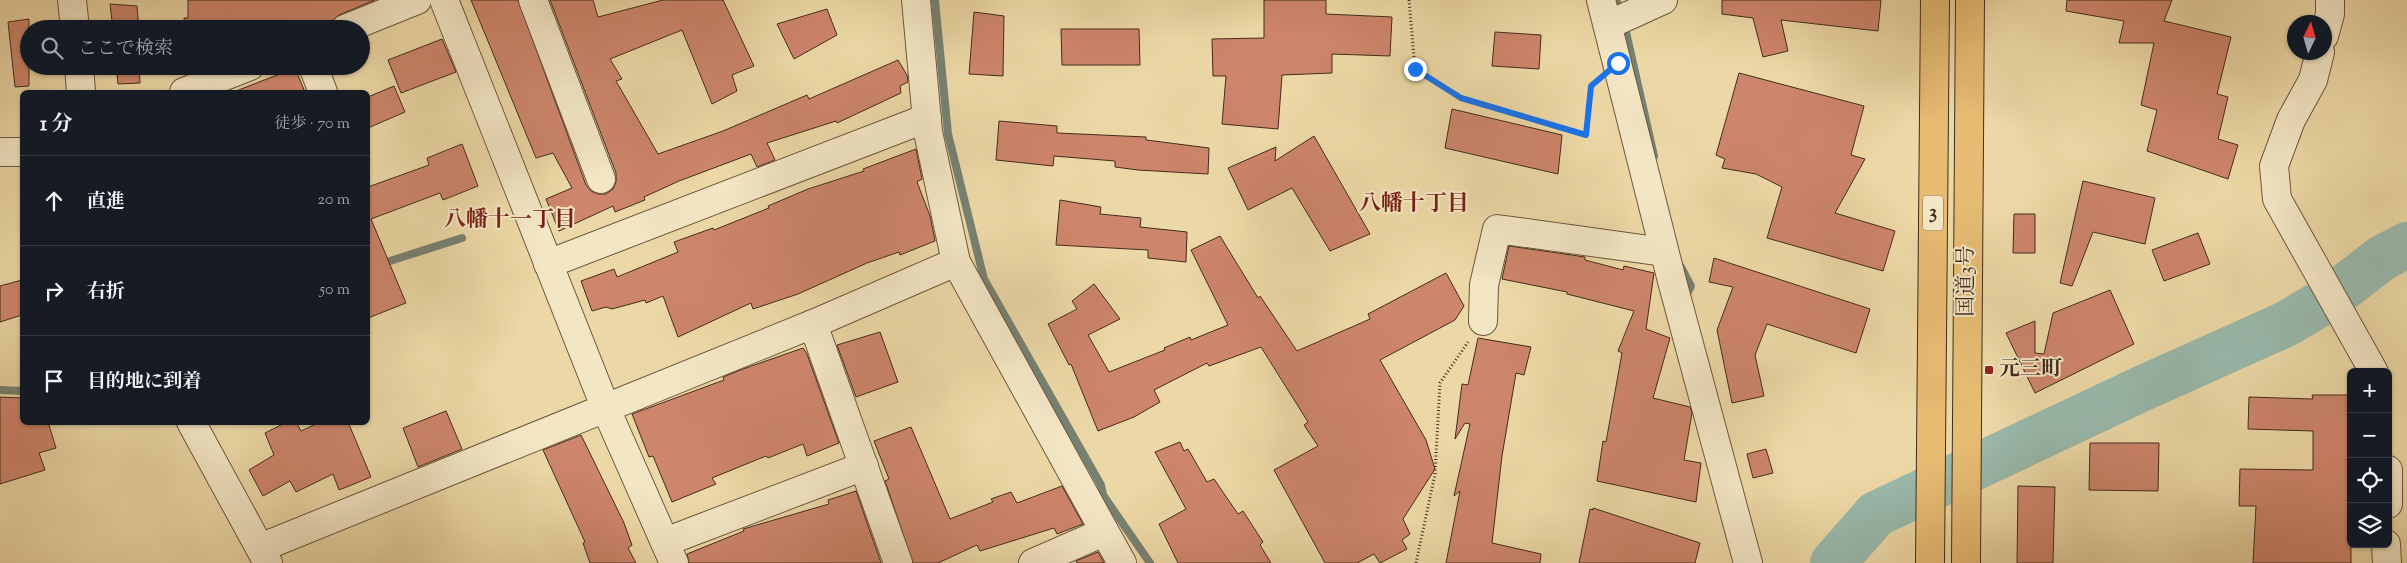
<!DOCTYPE html>
<html lang="ja">
<meta charset="utf-8">
<style>
body{margin:0;font-family:"Sorts Mill Goudy","Noto Serif JP",serif;background:#20242c;color:#f1f3f6}
.controls{position:absolute;right:15px;bottom:15px;display:grid;overflow:hidden;border-radius:8px;box-shadow:0 1px 4px #0004}
.controls button{width:45px;height:45px;display:grid;place-items:center;padding:0;border:0;border-bottom:1px solid #363941;background:#171b24;color:#f1f3f6;font:25px sans-serif}
.compass{position:absolute;left:2287px;top:15px;width:45px;height:45px;border-radius:50%;background:#171b24;box-shadow:0 1px 4px #0004;rotate:5deg}
.stop{position:absolute;width:15px;height:15px;margin:-11px;border:4px solid #1a73e8;border-radius:50%;background:#fff}
.stop.end{background:#1a73e8;border-color:#fff;box-shadow:0 1px 5px #0008}
.list{margin:0;padding:0;list-style:none}
h2{display:flex;justify-content:space-between;align-items:center;height:65px;margin:0;padding:0 20px;font-size:21px}
h2 small{font-size:16px;font-weight:400;color:#9ea1a6}
.list li{display:grid;grid-template-columns:32px 1fr auto;gap:15px;align-items:center;box-sizing:border-box;height:90px;padding:0 20px;border-top:1px solid #363941}
.list b{display:block;font-size:19px;white-space:nowrap}
.list em{font-size:16px;font-style:normal;color:#9ea1a6}
.icon{flex:none;width:28px;height:28px;fill:none;stroke:currentColor;stroke-width:2;stroke-linecap:round;stroke-linejoin:round}
.map{position:relative;flex:none;width:2407px;height:563px;overflow:hidden}
.search{position:absolute;background:#171b24;box-shadow:0 1px 4px #0004;left:20px;top:20px;width:350px;height:55px;display:flex;align-items:center;gap:12px;box-sizing:border-box;padding:0 18px;border-radius:28px;color:#9ea1a6;font-size:19px}
.panel{position:absolute;background:#171b24;box-shadow:0 1px 4px #0004;left:20px;top:90px;width:350px;height:335px;border-radius:8px}
.map>svg:first-child{display:block}
.lines{fill:none;stroke-linecap:round;stroke-linejoin:round}
.stream{stroke:#778172;stroke-width:8}
.river{stroke:#99b9ac;stroke-width:46}
.building{fill:#cd856b;stroke:#432c1c}
.minor-casing{stroke:#6d573e;stroke-width:30}
.highway-casing{stroke:#432c1c;stroke-width:30}
.path{stroke:#432c1c;stroke-width:3;stroke-dasharray:1 2.5;stroke-linecap:butt}
.minor{stroke:#f3e6c5;stroke-width:28}
.highway{stroke:#e6bc73;stroke-width:28}
.route{stroke:#1a73e8;stroke-width:6}
.poi-dot{fill:#8f2418;stroke:#f3e6c5;stroke-width:2}
.labels{text-anchor:middle;dominant-baseline:central;stroke-width:4;stroke-linejoin:round;paint-order:stroke}
.shield{fill:#f3e6c5;stroke:#78644f;stroke-width:1}
.shield-label{font-size:20px;font-weight:bold;fill:#432c1c}
.street-label{font-size:21px;fill:#432c1c;stroke:#f3e6c5}
.poi-label{font-size:21px;font-weight:bold;fill:#432c1c;stroke:#f3e6c5;text-anchor:start}
.neighbourhood-label{font-size:22px;font-weight:bold;fill:#7a1f14;stroke:#f3e6c5}
</style>
<div class="map">
<svg width="2407" height="563" viewBox="0 0 2407 563">
<rect width="100%" height="100%" fill="#ecd8a6"/>
<filter id="stains"><feTurbulence type="fractalNoise" baseFrequency=".004" numOctaves="4"/><feColorMatrix values="0 0 0 0 .2 0 0 0 0 .09 0 0 0 0 .02 0 0 0 .5 -.17"/></filter>
<radialGradient id="worn" r=".72"><stop offset=".6" stop-color="#630" stop-opacity="0"/><stop offset="1" stop-color="#630" stop-opacity=".3"/></radialGradient>
<g class="lines">
<g class="stream">
<polyline points="935,0 948,134 984,279 1101,485 1103,495 1150,563"/>
<polyline points="1616,0 1623,19 1654,156"/>
<polyline points="1681,267 1691,286 1685,298"/>
<polyline points="368,268 462,238"/>
<polyline points="0,390 22,391"/>
</g>
<polyline class="river" points="1833,563 1876,514 2141,389 2286,324 2330,298 2382,258 2407,245"/>
</g>
<g class="building">
<polygon points="188,0 375,0 339,15 331,22 304,29 185,29 184,18 188,18"/>
<polygon points="471,0 518,0 586,185 591,191 598,194 606,194 613,189 616,182 616,173 550,0 593,0 598,17 663,0 723,0 754,66 732,75 737,91 712,104 682,30 610,59 622,79 616,81 658,154 723,131 807,95 809,99 898,60 907,75 908,82 900,86 901,93 837,123 836,121 767,143 775,160 757,167 751,154 679,181 644,197 645,200 615,212 613,206 559,231 546,199 572,188 553,153 536,158"/>
<polygon points="1264,0 1326,0 1326,14 1392,17 1390,56 1332,54 1332,73 1282,75 1278,129 1222,124 1226,76 1213,76 1212,39 1264,38"/>
<polygon points="1722,0 1881,0 1878,31 1781,20 1788,51 1763,57 1753,18 1722,14"/>
<polygon points="2067,0 2172,0 2164,21 2231,37 2217,94 2228,97 2218,139 2238,145 2228,179 2147,151 2157,110 2141,105 2154,43 2119,43 2124,21 2066,11"/>
<polygon points="110,4 137,6 139,29 113,29"/>
<polygon points="827,9 837,35 794,59 777,24"/>
<polygon points="974,12 1004,16 1003,76 969,74"/>
<polygon points="29,19 29,86 15,87 8,22"/>
<polygon points="1061,29 1139,29 1140,65 1062,65"/>
<polygon points="1495,32 1541,35 1539,69 1492,66"/>
<polygon points="442,39 456,72 401,93 388,60"/>
<polygon points="116,66 139,66 140,83 118,84"/>
<polygon points="186,66 207,66 186,74"/>
<polygon points="295,68 305,92 237,92 236,91"/>
<polygon points="1739,73 1864,106 1851,155 1865,159 1835,213 1895,231 1883,271 1767,238 1782,187 1756,174 1722,168 1725,159 1716,155"/>
<polygon points="394,86 405,112 368,128 368,97"/>
<polygon points="1452,109 1562,135 1558,174 1445,148"/>
<polygon points="999,121 1057,126 1057,133 1146,137 1146,140 1209,148 1208,174 1138,170 1115,167 1115,161 1054,156 1053,166 996,160"/>
<polygon points="1314,136 1370,234 1330,251 1292,188 1248,210 1228,168 1276,147 1275,161"/>
<polygon points="462,144 478,186 443,200 440,193 371,219 406,303 368,318 368,187 429,165 427,158"/>
<polygon points="916,149 922,179 917,182 930,216 935,241 900,255 899,252 867,263 798,294 753,309 751,303 678,337 663,296 646,303 645,300 612,309 606,307 592,311 581,281 614,269 617,277 678,252 674,242 713,228 714,230 769,208 768,206 808,189 864,171 863,169"/>
<polygon points="2083,181 2155,198 2145,244 2093,232 2072,286 2060,283"/>
<polygon points="1060,200 1101,207 1100,214 1141,218 1140,227 1187,232 1186,262 1148,258 1148,250 1056,245"/>
<polygon points="2014,214 2035,214 2035,253 2013,253"/>
<polygon points="2198,233 2210,264 2164,281 2152,250"/>
<polygon points="1220,236 1258,298 1260,296 1297,351 1370,319 1368,314 1446,273 1464,306 1455,320 1380,360 1426,440 1435,469 1403,519 1410,534 1402,540 1407,549 1380,563 1374,554 1357,563 1325,563 1274,470 1318,446 1304,425 1308,422 1261,347 1209,366 1207,363 1154,390 1160,402 1134,417 1098,431 1071,364 1069,365 1048,324 1077,309 1072,301 1094,284 1120,319 1088,335 1109,372 1165,350 1164,348 1190,337 1191,340 1228,325 1191,250"/>
<polygon points="1509,246 1585,257 1585,260 1623,270 1624,266 1654,273 1646,329 1670,338 1653,398 1690,407 1692,413 1684,460 1701,463 1696,502 1597,481 1603,441 1606,442 1622,353 1618,351 1634,311 1567,294 1567,292 1502,279"/>
<polygon points="1714,258 1870,309 1856,353 1767,324 1755,355 1764,396 1732,403 1717,330 1733,287 1709,282"/>
<polygon points="22,280 22,315 0,322 0,286"/>
<polygon points="2110,290 2134,344 2035,393 2006,333 2035,321 2035,353 2044,354 2053,313"/>
<polygon points="880,332 898,382 856,397 837,345"/>
<polygon points="1478,338 1531,347 1524,375 1516,373 1502,456 1492,543 1541,554 1540,563 1446,563 1460,491 1454,496 1470,424 1465,423 1455,439 1462,384 1468,385"/>
<polygon points="803,348 807,354 839,443 807,456 803,444 768,458 766,456 712,478 716,484 672,502 653,456 649,457 632,414 724,380 723,377 743,369"/>
<polygon points="2312,395 2351,395 2351,563 2253,563 2256,506 2239,506 2240,469 2313,470 2313,431 2248,429 2249,397 2313,399"/>
<polygon points="0,397 22,398 22,422 48,422 56,448 39,453 45,470 0,484"/>
<polygon points="446,411 462,449 418,467 403,428"/>
<polygon points="287,422 296,422 301,431 320,422 348,422 371,477 339,490 333,474 296,492 290,481 263,496 249,470 274,455 265,433"/>
<polygon points="911,427 950,519 993,502 991,499 1011,492 1017,503 1062,486 1083,524 1057,534 1054,528 980,551 977,545 938,563 913,563 885,481 889,479 874,441"/>
<polygon points="581,435 624,523 632,545 628,548 636,563 590,563 583,543 585,542 543,450"/>
<polygon points="1180,442 1184,451 1188,449 1207,482 1214,479 1238,514 1243,511 1263,542 1260,545 1271,563 1178,563 1159,524 1186,509 1155,452"/>
<polygon points="2090,443 2159,443 2158,491 2089,490"/>
<polygon points="1766,449 1773,473 1753,478 1747,454"/>
<polygon points="2018,486 2055,487 2053,563 2017,563"/>
<polygon points="856,491 881,563 689,563 687,554 744,531 743,529 829,504 828,500"/>
<polygon points="1593,508 1700,543 1695,563 1579,563 1590,509 1593,510"/>
<polygon points="1098,552 1104,563 1077,563 1076,561"/>
</g>
<g class="lines">
<defs>
<g id="minor">
<polyline points="72,0 75,29"/>
<polyline points="444,0 606,409 674,563"/>
<polyline points="533,0 601,179"/>
<polyline points="916,0 928,132 956,262 1122,563"/>
<polyline points="1601,0 1672,281 1748,563"/>
<polyline points="1608,25 1663,0"/>
<polyline points="345,29 417,0"/>
<polyline points="2324,36 2330,14 2330,0"/>
<polyline points="2320,52 2313,80 2291,120 2274,166 2277,199 2374,372"/>
<polyline points="79,66 81,92"/>
<polyline points="313,66 323,92"/>
<polyline points="184,92 250,66"/>
<polyline points="0,152 22,152"/>
<polyline points="548,264 927,118"/>
<polyline points="1483,321 1484,285 1497,229 1664,252"/>
<polyline points="813,324 898,563"/>
<polyline points="191,422 268,563"/>
<polyline points="2388,470 2388,504"/>
<polyline points="665,542 864,466"/>
<polyline points="2386,544 2387,563"/>
<polyline points="260,548 813,324 956,262"/>
<polyline points="1033,563 1104,532"/>
</g>
<g id="highway">
<polyline points="1930,563 1935,0"/>
<polyline points="1966,563 1970,0"/>
</g>
</defs>
<use href="#minor" class="minor-casing"/>
<use href="#highway" class="highway-casing"/>
<g class="path">
<polyline points="1409,0 1415,69 1461,98 1586,135 1591,86 1595,83"/>
<polyline points="1416,563 1435,474 1440,383 1468,342"/>
</g>
<use href="#minor" class="minor"/>
<use href="#highway" class="highway"/>
</g>
<g class="lines">
<polyline class="route" points="1415,69 1461,98 1586,135 1591,86 1618,63"/>
</g>
<rect class="poi-dot" x="1984" y="365" width="10" height="10" rx="2.5"/>
<g class="labels">
<rect class="shield" x="1923" y="195.5" width="20" height="35" rx="4"/>
<g class="shield-label">
<text x="1933" y="213">3</text>
</g>
<g class="street-label">
<text transform="translate(1967 281) rotate(-90)">国道3号</text>
</g>
<g class="poi-label">
<text x="1999" y="370">元三町</text>
</g>
<g class="neighbourhood-label">
<text x="1414" y="205">八幡十丁目</text>
<text x="510" y="221">八幡十一丁目</text>
</g>
</g>
<rect width="100%" height="100%" filter="url(#stains)"/>
<rect width="100%" height="100%" fill="url(#worn)"/>
</svg>
<div class="controls">
<button>+</button>
<button>−</button>
<button><svg class="icon" aria-label="locate" viewBox="0 0 24 24"><circle cx="12" cy="12" r="6"/><path d="M12 2v4M12 18v4M2 12h4M18 12h4"/></svg></button>
<button><svg class="icon" aria-label="layers" viewBox="0 0 24 24"><path d="M12 4l9 5-9 5-9-5zM3 14l9 5 9-5"/></svg></button>
</div>
<svg class="compass" viewBox="-18 -18 36 36"><path d="M0-13l5 13h-10z" fill="#e53935"/><path d="M0 13l5-13h-10z" fill="#9ea1a6"/></svg>
<div class="stop" style="left:1618px;top:63px"></div>
<div class="stop end" style="left:1415px;top:69px"></div>
<div class="search"><svg class="icon" aria-label="search" viewBox="0 0 24 24"><circle cx="10" cy="10" r="6"/><path d="M15 15l6 6"/></svg>ここで検索</div>
<section class="panel">
<h2>1 分<small>徒歩 · 70 m</small></h2>
<ul class="list">
<li><svg class="icon" aria-label="ahead" viewBox="0 0 24 24"><path d="M12 20V5M6 11l6-6 6 6"/></svg><div><b>直進</b></div><em>20 m</em></li>
<li><svg class="icon" aria-label="right" viewBox="0 0 24 24"><path d="M7 20v-9h11M14 6l5 5-5 5"/></svg><div><b>右折</b></div><em>50 m</em></li>
<li><svg class="icon" aria-label="arrive" viewBox="0 0 24 24"><path d="M6 21V4h12l-3 4 3 4H6"/></svg><div><b>目的地に到着</b></div></li>
</ul>
</section>
</div>
